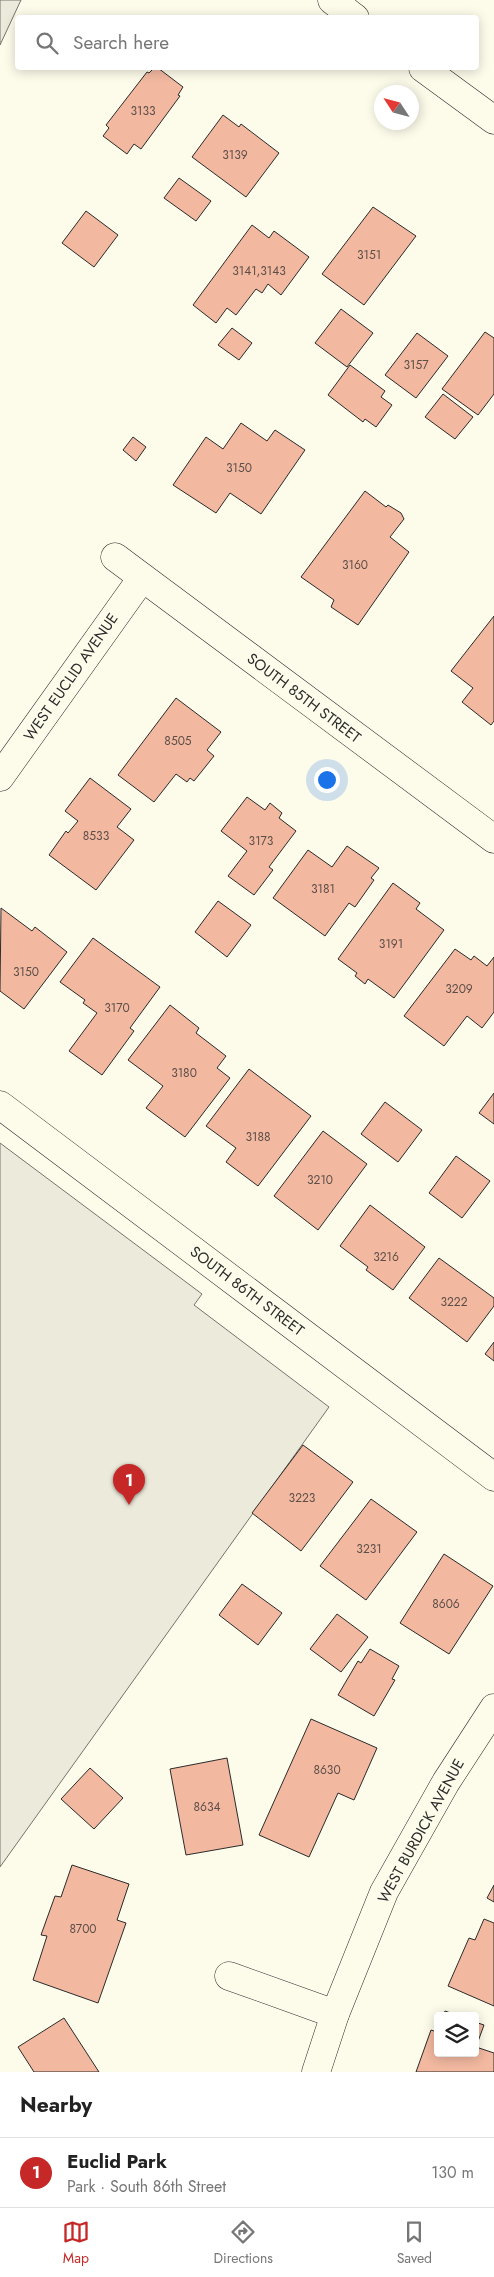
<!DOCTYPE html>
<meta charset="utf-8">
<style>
body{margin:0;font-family:Jost,sans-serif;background:#f2f2f2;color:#222}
.controls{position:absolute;right:15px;bottom:15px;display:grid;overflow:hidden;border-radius:5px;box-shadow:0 2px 12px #0003}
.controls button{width:45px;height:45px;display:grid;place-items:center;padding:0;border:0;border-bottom:1px solid #e0e0e0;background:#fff;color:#222;font:25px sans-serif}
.compass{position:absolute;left:374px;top:85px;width:45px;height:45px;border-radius:50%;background:#fff;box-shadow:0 2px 12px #0003;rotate:306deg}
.you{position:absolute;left:326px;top:779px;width:18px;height:18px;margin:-12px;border:4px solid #fff;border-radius:50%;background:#1a73e8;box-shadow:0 0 0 8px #1a73e833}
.badge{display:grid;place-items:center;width:32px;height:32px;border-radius:50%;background:#c62828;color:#fff;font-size:16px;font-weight:700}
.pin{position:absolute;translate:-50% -41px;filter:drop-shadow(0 1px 2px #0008)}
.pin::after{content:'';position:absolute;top:26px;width:18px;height:15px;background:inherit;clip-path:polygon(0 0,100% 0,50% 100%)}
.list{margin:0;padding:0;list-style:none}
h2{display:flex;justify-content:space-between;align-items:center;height:65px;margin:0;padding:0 20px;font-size:21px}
h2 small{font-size:16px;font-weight:400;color:#767676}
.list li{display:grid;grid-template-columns:32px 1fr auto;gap:15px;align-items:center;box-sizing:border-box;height:70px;padding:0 20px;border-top:1px solid #e0e0e0}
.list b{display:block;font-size:19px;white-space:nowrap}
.list p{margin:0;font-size:16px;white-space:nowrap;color:#767676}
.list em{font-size:16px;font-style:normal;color:#767676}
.icon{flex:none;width:28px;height:28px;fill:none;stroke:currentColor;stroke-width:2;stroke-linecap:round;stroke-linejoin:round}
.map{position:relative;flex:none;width:494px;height:2072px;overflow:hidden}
.search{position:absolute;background:#fff;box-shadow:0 2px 12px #0003;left:15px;right:15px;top:15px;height:55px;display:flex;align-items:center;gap:12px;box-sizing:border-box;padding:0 18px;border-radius:5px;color:#767676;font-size:19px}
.sheet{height:135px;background:#fff}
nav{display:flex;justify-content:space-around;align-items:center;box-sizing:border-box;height:70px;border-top:1px solid #e0e0e0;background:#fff;font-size:14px;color:#767676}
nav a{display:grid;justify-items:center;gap:2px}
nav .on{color:#c62828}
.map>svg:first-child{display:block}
.green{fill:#ecebdb;stroke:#74746e}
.parking{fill:#eceadb;stroke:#74746e}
.building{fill:#f2b8a0;stroke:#2b2b2b}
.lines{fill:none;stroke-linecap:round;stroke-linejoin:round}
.minor-casing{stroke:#2b2b2b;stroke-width:29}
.tertiary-casing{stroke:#2b2b2b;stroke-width:29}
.minor{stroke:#fdfbea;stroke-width:28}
.tertiary{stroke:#fdfbea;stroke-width:28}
.labels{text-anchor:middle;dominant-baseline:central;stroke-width:4;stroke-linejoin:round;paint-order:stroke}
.number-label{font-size:12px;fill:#5d4e48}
.street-label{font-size:15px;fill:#2b2b2b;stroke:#fdfbea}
</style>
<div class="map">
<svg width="494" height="2072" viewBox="0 0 494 2072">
<rect width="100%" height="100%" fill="#fdfbea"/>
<polygon class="green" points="0,1143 202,1294 194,1305 329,1407 0,1867"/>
<polygon class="parking" points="0,0 21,0 0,45"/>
<g class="building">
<polygon points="154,68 158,68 183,87 178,95 180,96 141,149 134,144 127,154 103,136 109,128 106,125 147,72 149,73"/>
<polygon points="223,115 239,127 241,124 279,153 246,197 192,157"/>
<polygon points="179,178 211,201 196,221 164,198"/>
<polygon points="373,207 416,236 364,305 322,274"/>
<polygon points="86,211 118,235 94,267 62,243"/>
<polygon points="252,225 269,238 274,231 309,257 281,295 268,284 262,293 256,289 236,315 227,308 216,323 193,305"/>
<polygon points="341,309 373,333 347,367 315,343"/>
<polygon points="232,328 252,343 239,360 218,345"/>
<polygon points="485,332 494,338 494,394 478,415 442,389"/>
<polygon points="417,333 448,356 416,398 385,375"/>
<polygon points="350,365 385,391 381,397 392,405 376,427 365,419 363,422 328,395"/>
<polygon points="443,394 473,417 455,439 425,417"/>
<polygon points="241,423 267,441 275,430 305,450 261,514 230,493 216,513 173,485 206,437 223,449"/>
<polygon points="133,437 146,447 136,461 123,450"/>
<polygon points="365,491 386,507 388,505 401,513 404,519 390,537 409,552 358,625 331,607 334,600 301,577"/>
<polygon points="494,616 494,721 491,725 462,702 473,688 451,671"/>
<polygon points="176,698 221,732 207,750 214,756 194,781 190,778 187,782 176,774 154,802 118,775"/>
<polygon points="90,778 131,809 117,827 134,840 96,890 49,855 66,831 68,833 78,821 65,811"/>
<polygon points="247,797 265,810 270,803 282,813 279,818 296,831 269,867 273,870 254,895 228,876 247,851 221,831"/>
<polygon points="347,846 379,868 371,878 374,880 355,907 349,903 325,936 273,898 308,850 332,867"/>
<polygon points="393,883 420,903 416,909 444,930 394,998 368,979 365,984 355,976 357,973 338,959"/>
<polygon points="218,901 251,925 227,957 195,932"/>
<polygon points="1,908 32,931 35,927 67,952 24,1009 0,991"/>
<polygon points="93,938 160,987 130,1028 134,1031 102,1075 69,1051 97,1013 83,1003 85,1000 60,982"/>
<polygon points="455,949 471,960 474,956 487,966 494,957 494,1012 482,1028 467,1016 444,1046 404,1016"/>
<polygon points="170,1005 199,1028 196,1033 226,1056 217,1068 230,1078 185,1137 146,1108 163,1086 128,1060"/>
<polygon points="249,1069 311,1116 258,1186 226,1162 236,1148 206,1126"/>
<polygon points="494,1093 494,1124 479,1113"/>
<polygon points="385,1102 422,1130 398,1162 361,1134"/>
<polygon points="323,1131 367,1164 318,1230 274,1196"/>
<polygon points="456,1156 490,1181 462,1218 429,1193"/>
<polygon points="370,1205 425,1247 393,1290 366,1270 368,1267 340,1246"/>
<polygon points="439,1258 494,1298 494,1306 467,1342 409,1298"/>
<polygon points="494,1342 494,1361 485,1354"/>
<polygon points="303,1445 353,1482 301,1551 252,1513"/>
<polygon points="371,1499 417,1532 366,1600 320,1566"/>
<polygon points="444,1554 493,1586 449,1654 400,1623"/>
<polygon points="242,1584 282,1613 258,1645 219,1615"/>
<polygon points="337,1614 368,1637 341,1672 310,1649"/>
<polygon points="370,1649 399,1666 392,1679 395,1680 374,1716 338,1695 358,1661 361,1663"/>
<polygon points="311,1719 377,1748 354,1800 338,1793 309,1857 259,1835"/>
<polygon points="227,1758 243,1845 186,1855 170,1769"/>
<polygon points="90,1768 123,1798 94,1829 61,1799"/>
<polygon points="72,1865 129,1884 117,1920 126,1923 98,2003 33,1980 47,1936 41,1935 55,1896 61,1897"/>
<polygon points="494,1885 494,1902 487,1898"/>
<polygon points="484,1919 494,1923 494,2006 448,1986 469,1938 475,1940"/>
<polygon points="445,2011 459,2016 443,2016"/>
<polygon points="64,2018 99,2072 34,2072 18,2047"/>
<polygon points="475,2022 484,2025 476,2047 494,2053 494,2072 416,2072 431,2030 437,2032 438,2029 438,2053 475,2053"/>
</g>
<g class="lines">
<defs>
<g id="minor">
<polyline points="115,557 494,839"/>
<polyline points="0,777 142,578"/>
<polyline points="0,1105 494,1477"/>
<polyline points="229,1976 335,2014"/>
<polyline points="316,2072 335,2014 384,1892 446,1782 494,1708"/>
</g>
<g id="tertiary">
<polyline points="332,0 355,18"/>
<polyline points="423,68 494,120"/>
</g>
</defs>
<use href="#minor" class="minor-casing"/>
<use href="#tertiary" class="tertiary-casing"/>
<use href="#minor" class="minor"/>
<use href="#tertiary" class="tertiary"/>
</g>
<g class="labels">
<g class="number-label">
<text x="143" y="111">3133</text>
<text x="235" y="155">3139</text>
<text x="369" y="255">3151</text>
<text x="259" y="271">3141,3143</text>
<text x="416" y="365">3157</text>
<text x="239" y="468">3150</text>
<text x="355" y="565">3160</text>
<text x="178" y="741">8505</text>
<text x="96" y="836">8533</text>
<text x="261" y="841">3173</text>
<text x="323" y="889">3181</text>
<text x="391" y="944">3191</text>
<text x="26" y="972">3150</text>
<text x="459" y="989">3209</text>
<text x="117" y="1008">3170</text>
<text x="184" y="1073">3180</text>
<text x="258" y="1137">3188</text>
<text x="320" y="1180">3210</text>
<text x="386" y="1257">3216</text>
<text x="454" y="1302">3222</text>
<text x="302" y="1498">3223</text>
<text x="369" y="1549">3231</text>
<text x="446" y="1604">8606</text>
<text x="327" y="1770">8630</text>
<text x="207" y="1807">8634</text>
<text x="83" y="1929">8700</text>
</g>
<g class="street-label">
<text transform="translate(71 677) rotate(-55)">WEST EUCLID AVENUE</text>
<text transform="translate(304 698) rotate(37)">SOUTH 85TH STREET</text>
<text transform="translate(247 1291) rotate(37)">SOUTH 86TH STREET</text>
<text transform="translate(421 1831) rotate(-61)">WEST BURDICK AVENUE</text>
</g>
</g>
</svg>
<div class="controls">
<button><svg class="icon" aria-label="layers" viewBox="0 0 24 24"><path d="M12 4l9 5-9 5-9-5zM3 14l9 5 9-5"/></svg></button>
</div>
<svg class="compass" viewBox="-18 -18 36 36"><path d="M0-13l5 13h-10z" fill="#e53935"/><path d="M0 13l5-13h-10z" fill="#767676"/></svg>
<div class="you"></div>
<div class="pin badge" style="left:129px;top:1505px">1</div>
<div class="search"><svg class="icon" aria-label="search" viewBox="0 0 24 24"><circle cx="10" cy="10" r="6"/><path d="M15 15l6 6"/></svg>Search here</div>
</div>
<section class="sheet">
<h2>Nearby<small></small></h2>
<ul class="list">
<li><span class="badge">1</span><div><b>Euclid Park</b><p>Park · South 86th Street</p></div><em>130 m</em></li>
</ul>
</section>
<nav>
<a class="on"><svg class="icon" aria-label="map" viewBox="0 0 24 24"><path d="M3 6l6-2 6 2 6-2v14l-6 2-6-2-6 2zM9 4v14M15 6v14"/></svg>Map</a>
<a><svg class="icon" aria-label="directions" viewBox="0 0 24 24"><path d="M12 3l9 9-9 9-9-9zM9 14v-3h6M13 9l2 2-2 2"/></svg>Directions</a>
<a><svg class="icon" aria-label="saved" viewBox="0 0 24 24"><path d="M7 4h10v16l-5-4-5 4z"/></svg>Saved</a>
</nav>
